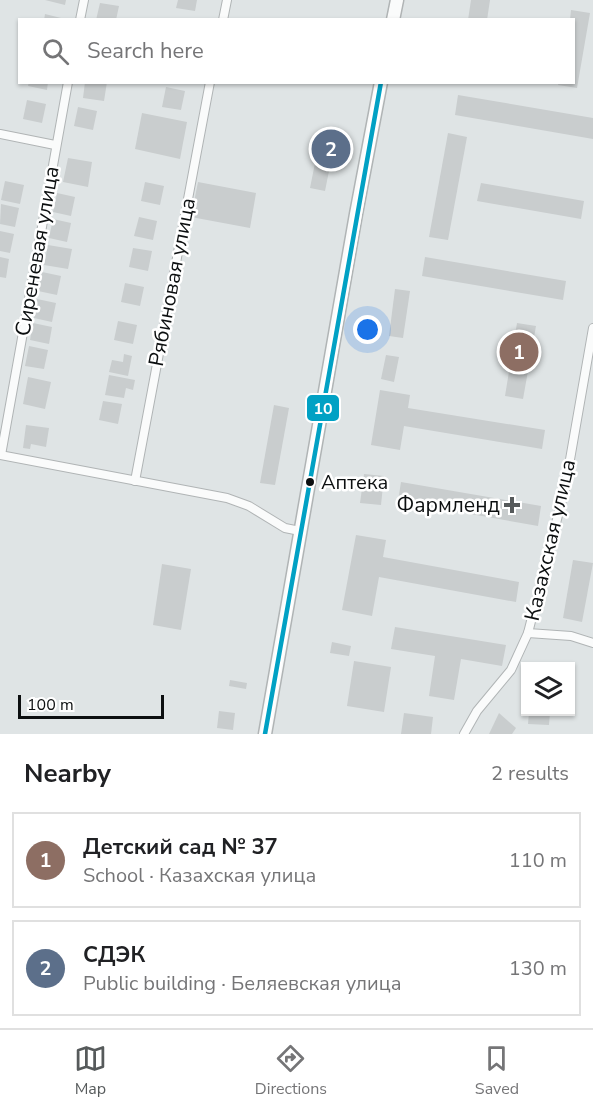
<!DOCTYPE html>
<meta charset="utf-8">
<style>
body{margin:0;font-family:"Nunito Sans",sans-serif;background:#f2f2f2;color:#202124}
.controls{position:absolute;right:18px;bottom:18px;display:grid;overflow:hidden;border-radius:0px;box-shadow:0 2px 4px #0004}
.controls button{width:54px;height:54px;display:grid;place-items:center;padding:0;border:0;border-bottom:2px solid #e0e0e0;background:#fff;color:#202124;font:30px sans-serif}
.scale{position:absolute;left:18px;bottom:15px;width:146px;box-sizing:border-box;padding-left:6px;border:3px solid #0c0f10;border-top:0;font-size:16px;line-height:21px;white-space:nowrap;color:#0c0f10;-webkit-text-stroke:4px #fff;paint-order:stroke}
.you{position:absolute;left:368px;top:330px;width:21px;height:21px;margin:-15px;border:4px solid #fff;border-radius:50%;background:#1a73e8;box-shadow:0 0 0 9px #1a73e833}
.badge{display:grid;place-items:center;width:39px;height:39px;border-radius:50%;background:#565a5b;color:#fff;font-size:20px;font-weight:700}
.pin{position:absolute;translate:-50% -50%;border:3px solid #fff;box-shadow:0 2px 6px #0006}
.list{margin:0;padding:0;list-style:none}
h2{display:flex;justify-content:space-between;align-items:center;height:78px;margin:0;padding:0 24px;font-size:26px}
h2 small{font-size:20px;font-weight:400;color:#757577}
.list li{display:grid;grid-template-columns:39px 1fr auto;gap:18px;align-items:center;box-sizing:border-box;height:96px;margin:0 12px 12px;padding:0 12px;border:2px solid #e0e0e0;border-radius:0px}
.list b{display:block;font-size:22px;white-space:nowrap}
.list p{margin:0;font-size:20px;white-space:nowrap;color:#757577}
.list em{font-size:20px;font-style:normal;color:#757577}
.icon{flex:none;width:33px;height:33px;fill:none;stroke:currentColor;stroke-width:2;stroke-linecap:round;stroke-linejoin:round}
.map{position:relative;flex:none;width:593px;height:734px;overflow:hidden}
.search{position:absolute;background:#fff;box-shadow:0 2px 4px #0004;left:18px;right:18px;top:18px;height:66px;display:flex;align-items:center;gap:15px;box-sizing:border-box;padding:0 21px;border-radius:0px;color:#757577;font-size:22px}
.sheet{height:294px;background:#fff}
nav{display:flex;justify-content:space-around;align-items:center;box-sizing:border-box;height:84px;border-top:2px solid #e0e0e0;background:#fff;font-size:16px;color:#757577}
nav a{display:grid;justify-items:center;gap:3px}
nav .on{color:#565a5b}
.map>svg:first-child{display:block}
.building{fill:#c9cdce}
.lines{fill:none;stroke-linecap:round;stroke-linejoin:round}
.street-casing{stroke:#b0b4b5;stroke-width:10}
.primary-casing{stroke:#b0b4b5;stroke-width:15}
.street{stroke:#fafbfb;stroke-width:8}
.primary{stroke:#fafbfb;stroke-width:12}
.bus-1-casing{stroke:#fff;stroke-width:9}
.bus-1{stroke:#01a1c4;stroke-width:4.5}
.bus-dot{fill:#0c0f10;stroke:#fff;stroke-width:2}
.poi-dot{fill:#565a5b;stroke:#fff;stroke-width:2}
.labels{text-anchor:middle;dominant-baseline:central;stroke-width:5;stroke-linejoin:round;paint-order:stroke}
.bus-label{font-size:20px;fill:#0c0f10;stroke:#fff;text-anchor:start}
.street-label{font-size:21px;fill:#0c0f10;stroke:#fff}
.poi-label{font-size:21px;fill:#0c0f10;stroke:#fff;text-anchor:end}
.line-badge{stroke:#fff;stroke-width:2}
.badge-label{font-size:16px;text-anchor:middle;font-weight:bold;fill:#fff}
</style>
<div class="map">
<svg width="593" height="734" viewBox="0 0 593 734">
<rect width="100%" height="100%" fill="#dfe4e5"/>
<g class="building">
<polygon points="45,0 66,0 65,5"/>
<polygon points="178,0 197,0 195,11 176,8"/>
<polygon points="471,0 490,0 487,20 468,20"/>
<polygon points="100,3 119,6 116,20 96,20"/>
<polygon points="571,10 590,13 577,88 558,85 559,82 574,82 574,20 570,20"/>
<polygon points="45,14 65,19 64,20 44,20"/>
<polygon points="29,82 48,82 47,90 28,86"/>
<polygon points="85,82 107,82 104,101 83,98"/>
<polygon points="166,87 185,91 181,110 162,107"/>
<polygon points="458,95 593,118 593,139 455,115"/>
<polygon points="27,100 46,104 42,123 23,119"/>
<polygon points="78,107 97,111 93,130 74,126"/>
<polygon points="142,113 187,122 180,159 135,149"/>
<polygon points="321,133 336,136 325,191 310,188"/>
<polygon points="448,133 467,137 448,240 429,237"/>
<polygon points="68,158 92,162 88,187 63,182"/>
<polygon points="5,181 24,185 20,204 1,200"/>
<polygon points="145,182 164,186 160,205 141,201"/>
<polygon points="198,182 256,193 250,228 191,217"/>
<polygon points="481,183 584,201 581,219 477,201"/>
<polygon points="57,193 75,197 71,216 53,212"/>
<polygon points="1,204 19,208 15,227 0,224"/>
<polygon points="139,217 157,221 153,240 134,236"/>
<polygon points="53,219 71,223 67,242 49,238"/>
<polygon points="0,231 14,234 10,253 0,251"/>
<polygon points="48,245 72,249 68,269 44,265"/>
<polygon points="133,248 152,251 148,271 129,267"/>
<polygon points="0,257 9,259 6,278 0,277"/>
<polygon points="425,257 566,281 563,300 422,276"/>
<polygon points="42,272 61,276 57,295 38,291"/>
<polygon points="125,283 144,287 140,306 121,302"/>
<polygon points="395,289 410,291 403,338 389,336"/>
<polygon points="37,299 56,303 52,322 34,318"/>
<polygon points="118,321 137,325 133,344 114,340"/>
<polygon points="33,323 52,327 49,344 30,340"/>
<polygon points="517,323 536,326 523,399 505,396"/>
<polygon points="29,346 48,350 44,369 25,366"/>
<polygon points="124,354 132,356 128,376 109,372 112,360 123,362"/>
<polygon points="386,355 399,357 394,382 381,379"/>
<polygon points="109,375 135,380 133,390 126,388 124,398 105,395"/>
<polygon points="28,377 51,382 45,409 23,404"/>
<polygon points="380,390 410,395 408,408 545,430 542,449 404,426 400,450 371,445"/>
<polygon points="103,401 122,404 118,424 99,420"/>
<polygon points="274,405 289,408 275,485 260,483"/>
<polygon points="26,425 49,428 46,447 31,444 30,449 23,448"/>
<polygon points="364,474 384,476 381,505 360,503"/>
<polygon points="401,482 541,506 538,526 398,501"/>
<polygon points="356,535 386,540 383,557 519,582 516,602 379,577 372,616 342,610"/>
<polygon points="573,560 593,563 582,622 563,618"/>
<polygon points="162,564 191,569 181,630 153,625"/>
<polygon points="395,627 506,645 502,666 461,659 454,700 429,696 435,656 391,649"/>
<polygon points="332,642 351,646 349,656 330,653"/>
<polygon points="354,661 391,667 384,712 347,706"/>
<polygon points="230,680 247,683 246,689 229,686"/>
<polygon points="219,711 235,713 233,730 217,728"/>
<polygon points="529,712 550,712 549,725 528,724"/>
<polygon points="404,713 433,717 431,734 401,734"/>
<polygon points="499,713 516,728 512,734 489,734"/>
</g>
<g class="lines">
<defs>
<g id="street">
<polyline points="80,20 84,0"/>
<polyline points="223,20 227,0"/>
<polyline points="0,134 55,145"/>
<polyline points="0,455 227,498 249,506 285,528 300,531"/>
<polyline points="1,455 68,82"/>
<polyline points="135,481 210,82"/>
<polyline points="528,633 571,636 593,643"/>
<polyline points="464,734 477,711 511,670 528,633 565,488 593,328"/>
</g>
<g id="primary">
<polyline points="393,20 397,0"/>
<polyline points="265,734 356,214 381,82"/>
</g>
</defs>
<use href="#street" class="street-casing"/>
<use href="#primary" class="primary-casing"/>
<use href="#street" class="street"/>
<use href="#primary" class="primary"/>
<defs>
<polyline id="bus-1" points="265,734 381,82"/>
</defs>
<use href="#bus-1" class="bus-1-casing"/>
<use href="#bus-1" class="bus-1"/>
</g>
<circle class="bus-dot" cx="310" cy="482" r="5"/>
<path class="poi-dot" d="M509 496h6v6h6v6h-6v6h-6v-6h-6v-6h6z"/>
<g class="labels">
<g class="bus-label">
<text x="321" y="482">Аптека</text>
</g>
<g class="street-label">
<text transform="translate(37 251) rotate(-80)">Сиреневая улица</text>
<text transform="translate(172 282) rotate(-79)">Рябиновая улица</text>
<text transform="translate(550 540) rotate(-77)">Казахская улица</text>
</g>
<g class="poi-label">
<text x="500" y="505">Фармленд</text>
</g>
</g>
<rect class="line-badge" x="306" y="394" width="34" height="28" rx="6" fill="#01a1c4"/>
<g class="badge-label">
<text x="323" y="414">10</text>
</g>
</svg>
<div class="controls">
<button><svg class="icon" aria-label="layers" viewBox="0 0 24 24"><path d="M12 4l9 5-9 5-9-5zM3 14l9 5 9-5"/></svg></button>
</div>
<div class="scale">100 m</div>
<div class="you"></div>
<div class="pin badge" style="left:519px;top:352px;background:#8d6e63">1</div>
<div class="pin badge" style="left:331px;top:149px;background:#5c6f8a">2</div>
<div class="search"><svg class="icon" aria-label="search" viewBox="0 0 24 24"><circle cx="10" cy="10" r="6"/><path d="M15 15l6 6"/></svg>Search here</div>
</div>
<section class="sheet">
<h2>Nearby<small>2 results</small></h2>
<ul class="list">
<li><span class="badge" style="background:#8d6e63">1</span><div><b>Детский сад № 37</b><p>School · Казахская улица</p></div><em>110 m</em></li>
<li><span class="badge" style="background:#5c6f8a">2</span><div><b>СДЭК</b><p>Public building · Беляевская улица</p></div><em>130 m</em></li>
</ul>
</section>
<nav>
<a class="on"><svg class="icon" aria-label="map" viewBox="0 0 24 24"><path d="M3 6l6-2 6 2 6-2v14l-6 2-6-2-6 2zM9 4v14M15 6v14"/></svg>Map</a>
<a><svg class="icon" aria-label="directions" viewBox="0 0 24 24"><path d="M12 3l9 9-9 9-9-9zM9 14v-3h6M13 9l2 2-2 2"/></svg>Directions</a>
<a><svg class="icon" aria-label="saved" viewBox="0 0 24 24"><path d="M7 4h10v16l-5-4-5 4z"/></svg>Saved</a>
</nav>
